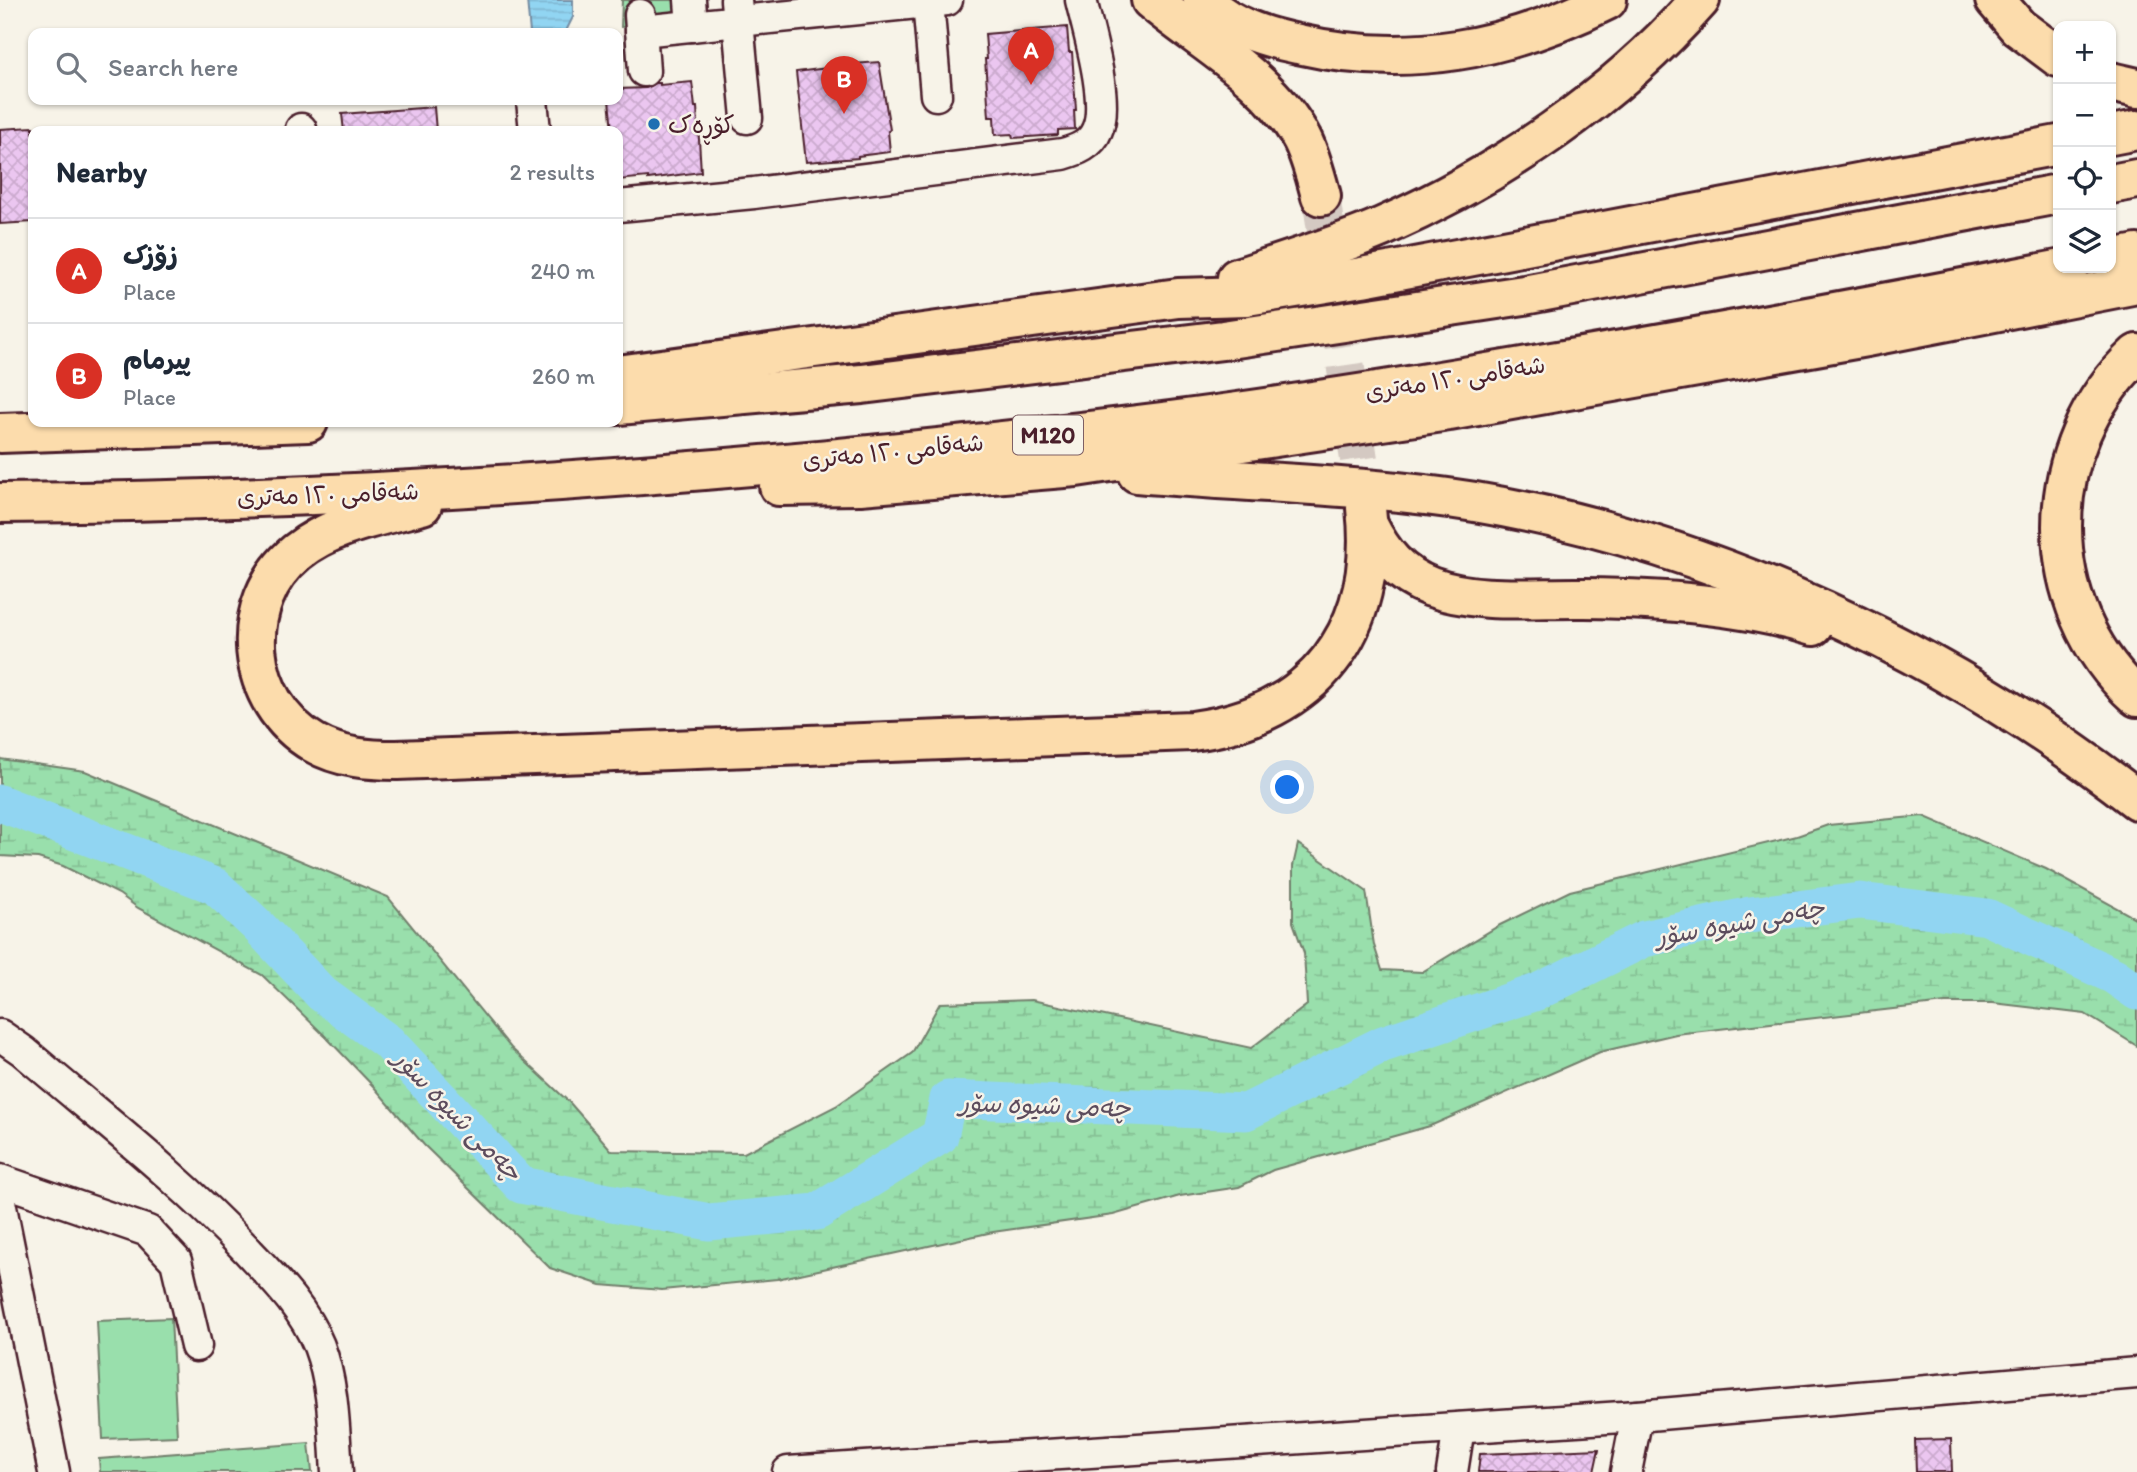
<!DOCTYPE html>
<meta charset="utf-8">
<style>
body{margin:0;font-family:Itim,"Playpen Sans Arabic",sans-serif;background:#f6f6f7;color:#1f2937}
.controls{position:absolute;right:21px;top:21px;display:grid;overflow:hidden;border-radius:14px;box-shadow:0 2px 5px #0004}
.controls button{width:63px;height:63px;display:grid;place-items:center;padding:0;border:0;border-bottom:2px solid #e0e1e3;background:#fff;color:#1f2937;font:35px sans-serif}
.you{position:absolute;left:1288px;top:788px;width:24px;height:24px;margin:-18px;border:5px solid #fff;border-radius:50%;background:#1a73e8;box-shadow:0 0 0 10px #1a73e833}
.badge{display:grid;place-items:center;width:46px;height:46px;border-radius:50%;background:#d93025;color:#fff;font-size:23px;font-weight:700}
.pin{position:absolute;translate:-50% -58px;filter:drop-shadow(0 2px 4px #0008)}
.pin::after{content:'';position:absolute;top:37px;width:24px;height:21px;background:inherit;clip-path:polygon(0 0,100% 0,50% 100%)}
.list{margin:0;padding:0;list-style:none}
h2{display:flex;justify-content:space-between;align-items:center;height:91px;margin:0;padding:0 28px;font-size:30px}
h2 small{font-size:23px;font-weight:400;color:#747a83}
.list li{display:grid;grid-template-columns:46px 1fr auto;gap:21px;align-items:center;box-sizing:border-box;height:105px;padding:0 28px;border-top:2px solid #e0e1e3}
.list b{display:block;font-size:26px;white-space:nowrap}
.list p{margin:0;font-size:23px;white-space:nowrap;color:#747a83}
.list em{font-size:23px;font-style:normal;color:#747a83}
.icon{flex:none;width:38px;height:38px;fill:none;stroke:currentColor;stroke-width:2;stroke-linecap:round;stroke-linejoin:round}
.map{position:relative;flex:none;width:2137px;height:1472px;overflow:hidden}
.search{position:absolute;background:#fff;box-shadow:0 2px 5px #0004;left:28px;top:28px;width:595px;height:77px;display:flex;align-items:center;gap:18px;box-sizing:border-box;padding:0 24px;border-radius:14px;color:#747a83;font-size:26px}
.panel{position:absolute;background:#fff;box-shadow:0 2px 5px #0004;left:28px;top:126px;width:595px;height:301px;border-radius:14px}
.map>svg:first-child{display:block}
.wetland{fill:url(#wetland-marsh);stroke:#727f6c;stroke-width:2}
.park{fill:#99dfac;stroke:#727f6c;stroke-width:2}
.water{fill:url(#water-rules);stroke:#758ca2;stroke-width:2}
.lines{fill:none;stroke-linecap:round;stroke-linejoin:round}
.river{stroke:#91d5f2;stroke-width:37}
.building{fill:url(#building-cross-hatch);stroke:#4a1f2b;stroke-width:2}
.highway-tunnel{stroke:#d4c9c2;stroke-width:38;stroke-dasharray:38 19;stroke-linecap:butt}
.minor-casing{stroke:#4a1f2b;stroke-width:35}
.highway-casing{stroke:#4a1f2b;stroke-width:44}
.minor{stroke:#f7f3e8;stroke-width:30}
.highway{stroke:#fcdcac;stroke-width:38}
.poi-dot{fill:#1f6fb2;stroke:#f7f3e8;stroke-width:2.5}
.labels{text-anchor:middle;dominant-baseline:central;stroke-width:5;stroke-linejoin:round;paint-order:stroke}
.shield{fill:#f7f3e8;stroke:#7e5f64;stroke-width:2}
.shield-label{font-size:23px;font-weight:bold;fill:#4a1f2b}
.poi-label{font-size:24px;fill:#4a1f2b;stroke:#f7f3e8;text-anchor:start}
.street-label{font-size:24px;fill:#4a1f2b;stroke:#f7f3e8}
.water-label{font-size:26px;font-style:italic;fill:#5c4c5d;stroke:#f7f3e8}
</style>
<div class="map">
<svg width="2137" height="1472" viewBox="0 0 2137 1472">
<defs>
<pattern id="wetland-marsh" width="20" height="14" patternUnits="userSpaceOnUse" patternTransform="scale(1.75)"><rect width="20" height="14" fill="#99dfac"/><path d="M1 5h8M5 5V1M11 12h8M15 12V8" fill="none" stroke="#85bf94"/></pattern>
<pattern id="water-rules" width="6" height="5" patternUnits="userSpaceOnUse" patternTransform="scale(1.75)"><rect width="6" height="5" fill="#91d5f2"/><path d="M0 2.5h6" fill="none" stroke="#7fb6d0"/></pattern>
<pattern id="building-cross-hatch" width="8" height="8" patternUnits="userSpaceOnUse" patternTransform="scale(1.75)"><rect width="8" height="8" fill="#ebc6f0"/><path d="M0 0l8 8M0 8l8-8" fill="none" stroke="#cbaace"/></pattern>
</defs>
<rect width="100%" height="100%" fill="#f7f3e8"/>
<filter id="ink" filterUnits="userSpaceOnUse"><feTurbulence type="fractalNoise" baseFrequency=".0143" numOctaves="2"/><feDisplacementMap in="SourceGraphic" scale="14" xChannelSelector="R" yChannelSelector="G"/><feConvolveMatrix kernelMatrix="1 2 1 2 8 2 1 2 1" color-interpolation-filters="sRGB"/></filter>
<g filter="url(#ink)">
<polygon class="wetland" points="0,759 85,771 388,897 511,1048 570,1103 612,1151 744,1153 836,1106 912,1053 940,1003 1032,1000 1251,1048 1307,1005 1304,953 1293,922 1293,866 1298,844 1366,891 1374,945 1382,970 1422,972 1500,925 1570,891 1797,836 1828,825 1923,816 2046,869 2137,919 2137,1046 2085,1014 1993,1003 1945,1003 1676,1034 1600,1052 1430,1126 1273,1170 1239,1187 1180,1196 1113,1215 993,1232 777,1279 662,1290 601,1285 550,1268 424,1145 374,1087 326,1037 262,975 138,908 119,894 63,866 38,858 0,856"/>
<g class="park">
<polygon points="622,0 688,0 690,22 621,27"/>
<polygon points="171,1318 177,1436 103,1439 97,1321"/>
<polygon points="309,1443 312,1472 100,1472 99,1459"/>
</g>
<polygon class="water" points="527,0 573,0 573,17 565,33 530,33"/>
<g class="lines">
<polyline class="river" points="0,803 215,886 258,926 322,994 389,1043 521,1185 709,1222 817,1212 940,1136 948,1099 1246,1112 1383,1044 1537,992 1644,939 1750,915 1860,901 1987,917 2114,976 2137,992"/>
</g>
<g class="building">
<polygon points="1067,27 1069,52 1072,52 1076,110 1074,110 1075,129 1058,130 1058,135 1013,138 1012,134 995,135 994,117 989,117 985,59 987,59 985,34"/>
<polygon points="879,62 890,130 888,131 890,152 858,156 858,158 806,162 796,72 827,68 827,66"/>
<polygon points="692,82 695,107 697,107 701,172 648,179 648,177 618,180 618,131 612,131 609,100 618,100 618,89 646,88 656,83 660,83 660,85"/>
<polygon points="434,107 436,131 344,131 342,114"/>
<polygon points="33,127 33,222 0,224 0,129"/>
<polygon points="1951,1439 1952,1472 1916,1472 1915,1440"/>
<polygon points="1599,1449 1594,1472 1478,1472 1480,1454"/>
</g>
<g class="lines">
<polyline class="highway-tunnel" points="1321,196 1366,508"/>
<defs>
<g id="minor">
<polyline points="690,0 692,26"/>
<polyline points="736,0 747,118"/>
<polyline points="928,2 936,95"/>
<polyline points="640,15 644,71"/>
<polyline points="641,31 947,0"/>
<polyline points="532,100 535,131"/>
<polyline points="301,129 301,131"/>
<path d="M618,206l136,-13 309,-39c14,-4 28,-9 34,-24 13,-27 -9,-100 -16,-130"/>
<path d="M0,1035l23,16c76,65 155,126 223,198 28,30 57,58 73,97 15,40 15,84 18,126"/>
<polyline points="0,1180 148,1231 176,1261 196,1346"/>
<polyline points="0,1202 54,1472"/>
<polyline points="788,1472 1637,1416 2137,1373"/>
<polyline points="1452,1472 1459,1428"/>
<polyline points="1626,1472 1637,1416"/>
</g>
<g id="highway">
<path d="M1151,0c51,43 119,78 151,139 9,18 14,38 19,57"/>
<path d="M1203,0c25,26 60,37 95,44 109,25 210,6 309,-44"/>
<polyline points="1995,0 2018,27 2058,57"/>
<polyline points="2111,82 2137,88"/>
<polyline points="2111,135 2137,130"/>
<polyline points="2111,184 2137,179"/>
<polyline points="2111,259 2137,254"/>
<path d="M1237,278c49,-16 98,-31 145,-51 118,-52 233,-130 318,-227"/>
<path d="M2137,354c-99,92 -101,252 0,343"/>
<polyline points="618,375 1178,298 1247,296 1362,277 2058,145"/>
<polyline points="618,405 862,384 1223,340 1524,295 2058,194"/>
<polyline points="0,433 308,422"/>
<path d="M1137,473c113,10 227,11 338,29 239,40 472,151 662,298"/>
<polyline points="779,486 860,485 1076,467 1449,411 1866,337 2137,284"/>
<path d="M0,503c391,-3 782,-33 1170,-82 128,-16 255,-37 382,-59 172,-29 344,-61 516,-94"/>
<path d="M422,505c-41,11 -91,19 -125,47 -62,51 -52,151 17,191 26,15 55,17 83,17l795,-29c122,-15 188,-101 174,-223"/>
<path d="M1368,525c14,28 31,50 63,62 47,17 104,10 154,11 76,1 155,6 228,28"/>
</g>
</defs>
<use href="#minor" class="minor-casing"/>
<use href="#highway" class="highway-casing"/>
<use href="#minor" class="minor"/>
<use href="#highway" class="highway"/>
</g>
</g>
<circle class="poi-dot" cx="654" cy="124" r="7"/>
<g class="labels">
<rect class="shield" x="1013" y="415.5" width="70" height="39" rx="5"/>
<g class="shield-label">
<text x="1048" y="435">M120</text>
</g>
<g class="poi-label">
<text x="668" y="124">کۆڕەک</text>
</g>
<g class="street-label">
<text transform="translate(1455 378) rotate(-9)">شەقامی ١٢٠ مەتری</text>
<text transform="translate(893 451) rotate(-6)">شەقامی ١٢٠ مەتری</text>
<text transform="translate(328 494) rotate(-2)">شەقامی ١٢٠ مەتری</text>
</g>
<g class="water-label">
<text transform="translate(1740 922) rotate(-10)">چەمی شیوە سۆر</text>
<text transform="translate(1045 1105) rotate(2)">چەمی شیوە سۆر</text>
<text transform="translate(458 1115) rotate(46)">چەمی شیوە سۆر</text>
</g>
</g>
</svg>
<div class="controls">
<button>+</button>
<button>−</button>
<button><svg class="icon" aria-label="locate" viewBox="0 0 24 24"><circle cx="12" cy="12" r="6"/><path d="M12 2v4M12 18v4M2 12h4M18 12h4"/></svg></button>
<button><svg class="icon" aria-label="layers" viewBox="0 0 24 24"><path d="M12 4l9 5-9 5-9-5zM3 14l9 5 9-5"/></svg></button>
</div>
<div class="you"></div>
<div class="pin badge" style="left:1031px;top:85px">A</div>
<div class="pin badge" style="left:844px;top:114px">B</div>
<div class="search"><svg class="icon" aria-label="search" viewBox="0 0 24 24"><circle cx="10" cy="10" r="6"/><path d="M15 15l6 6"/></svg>Search here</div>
<section class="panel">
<h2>Nearby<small>2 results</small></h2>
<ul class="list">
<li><span class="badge">A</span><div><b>زۆزک</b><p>Place</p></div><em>240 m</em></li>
<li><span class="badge">B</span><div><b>پیرمام</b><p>Place</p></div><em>260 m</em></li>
</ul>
</section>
</div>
